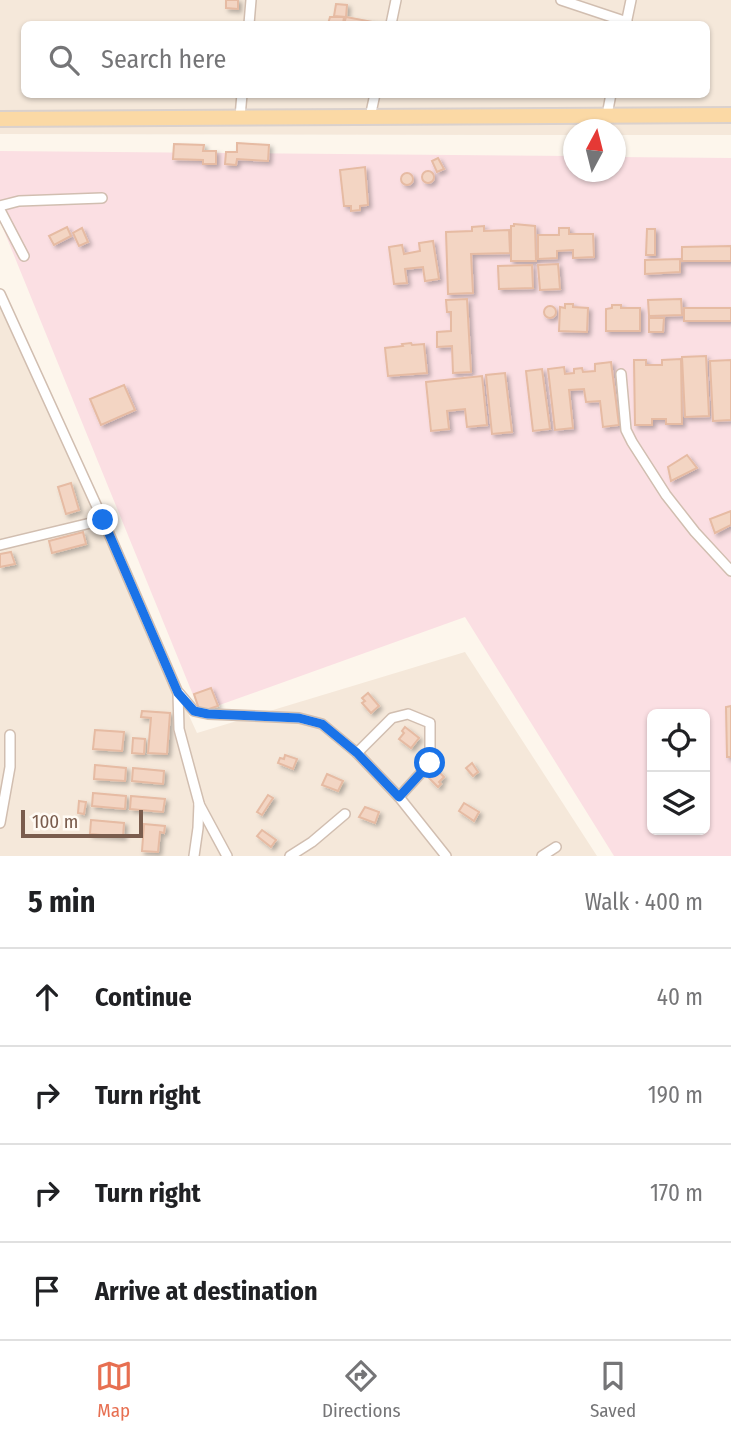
<!DOCTYPE html>
<meta charset="utf-8">
<style>
body{margin:0;font-family:"Fira Sans Condensed",sans-serif;background:#f6f6f6;color:#202124}
.controls{position:absolute;right:21px;bottom:21px;display:grid;overflow:hidden;border-radius:10px;box-shadow:0 2px 5px #0004}
.controls button{width:63px;height:63px;display:grid;place-items:center;padding:0;border:0;border-bottom:2px solid #e0e0e0;background:#fff;color:#202124;font:35px sans-serif}
.compass{position:absolute;left:563px;top:119px;width:63px;height:63px;border-radius:50%;background:#fff;box-shadow:0 2px 5px #0004;rotate:7deg}
.scale{position:absolute;left:21px;bottom:18px;width:122px;box-sizing:border-box;padding-left:7px;border:4px solid #7a5c4d;border-top:0;font-size:19px;line-height:24px;white-space:nowrap;color:#7a5c4d;-webkit-text-stroke:5px #fffaf3;paint-order:stroke}
.stop{position:absolute;width:21px;height:21px;margin:-16px;border:5px solid #1a73e8;border-radius:50%;background:#fff}
.stop.end{background:#1a73e8;border-color:#fff;box-shadow:0 2px 7px #0008}
.list{margin:0;padding:0;list-style:none}
h2{display:flex;justify-content:space-between;align-items:center;height:91px;margin:0;padding:0 28px;font-size:30px}
h2 small{font-size:23px;font-weight:400;color:#757577}
.list li{display:grid;grid-template-columns:46px 1fr auto;gap:21px;align-items:center;box-sizing:border-box;height:98px;padding:0 28px;border-top:2px solid #e0e0e0}
.list b{display:block;font-size:26px;white-space:nowrap}
.list em{font-size:23px;font-style:normal;color:#757577}
.icon{flex:none;width:38px;height:38px;fill:none;stroke:currentColor;stroke-width:2;stroke-linecap:round;stroke-linejoin:round}
.map{position:relative;flex:none;width:731px;height:856px;overflow:hidden}
.search{position:absolute;background:#fff;box-shadow:0 2px 5px #0004;left:21px;right:21px;top:21px;height:77px;display:flex;align-items:center;gap:18px;box-sizing:border-box;padding:0 24px;border-radius:10px;color:#757577;font-size:26px}
.sheet{height:483px;background:#fff}
nav{display:flex;justify-content:space-around;align-items:center;box-sizing:border-box;height:98px;border-top:2px solid #e0e0e0;background:#fff;font-size:19px;color:#757577}
nav a{display:grid;justify-items:center;gap:4px}
nav .on{color:#e76f51}
.map>svg:first-child{display:block}
.residential{fill:#f5e8da;fill-rule:evenodd}
.medical{fill:#fbdfe3;fill-rule:evenodd}
.building{fill:#f3d5c3;stroke:#e6bba3;stroke-width:2;filter:url(#shadow)}
.lines{fill:none;stroke-linecap:round;stroke-linejoin:round}
.minor-casing{stroke:#d1beb0;stroke-width:12}
.primary-casing{stroke:#dad1cd;stroke-width:18}
.minor{stroke:#fff;stroke-width:9}
.primary{stroke:#fbd9a5;stroke-width:14}
.route{stroke:#1a73e8;stroke-width:9}
</style>
<div class="map">
<svg width="731" height="856" viewBox="0 0 731 856">
<defs>
<filter id="shadow"><feDropShadow dx="3" dy="3" stdDeviation="2" flood-color="#0004"/></filter>
</defs>
<rect width="100%" height="100%" fill="#fdf6ec"/>
<g class="residential">
<path d="M0,0h731v135h-115v-5h-42l-1,5 -573,-1zM24,24h682v70h-682z"/>
<polygon points="0,301 197,733 465,652 597,856 0,856"/>
</g>
<path class="medical" d="M0,151l573,5 1,16h42v-15l115,1v698h-117l-149,-239 -265,95 -200,-491zM652,714h53v116h-53z"/>
<g class="building">
<polygon points="226,0 238,0 238,9 226,8"/>
<polygon points="336,4 347,5 346,17 334,16"/>
<polygon points="330,17 344,17 343,24 328,24"/>
<polygon points="346,17 373,22 373,24 344,24"/>
<polygon points="237,143 269,145 268,161 237,159 236,165 225,164 226,152 237,152"/>
<polygon points="174,144 204,145 203,151 216,151 216,164 203,164 203,160 173,159"/>
<polygon points="438,158 444,169 437,172 432,161"/>
<polygon points="365,167 368,205 360,206 360,210 351,211 351,206 344,206 340,170"/>
<circle cx="428" cy="177" r="6"/>
<circle cx="407" cy="179" r="6"/>
<polygon points="514,224 535,226 536,261 511,261 511,226 514,226"/>
<polygon points="484,226 484,231 509,230 510,253 471,254 473,293 448,294 446,232 472,231 472,227"/>
<polygon points="67,227 71,236 54,245 49,236"/>
<polygon points="82,228 88,242 79,246 73,233"/>
<polygon points="559,228 569,228 569,234 593,234 594,257 573,258 573,250 557,251 557,258 538,259 538,235 559,235"/>
<polygon points="647,229 655,229 655,255 646,255"/>
<polygon points="433,241 439,279 425,281 423,267 405,269 407,283 394,284 389,247 402,245 404,254 420,251 419,243"/>
<polygon points="731,246 731,261 682,261 682,247"/>
<polygon points="680,259 680,272 645,274 645,260"/>
<polygon points="558,264 560,289 540,290 538,265"/>
<polygon points="532,265 533,288 499,289 498,266"/>
<polygon points="467,299 471,372 453,373 452,346 437,347 437,332 451,331 451,312 447,312 446,300"/>
<polygon points="681,299 682,315 649,316 648,300"/>
<polygon points="565,304 573,304 573,307 588,308 587,332 559,331 560,307 565,308"/>
<polygon points="612,305 621,305 621,308 640,308 640,331 606,331 606,309 612,308"/>
<circle cx="550" cy="312" r="6"/>
<rect x="684" y="308" width="47" height="13"/>
<polygon points="649,318 664,318 663,332 649,332"/>
<polygon points="411,343 412,345 424,344 427,373 388,376 385,348 403,346 402,344"/>
<polygon points="706,356 709,416 685,417 682,357"/>
<polygon points="681,359 682,424 666,424 666,419 652,419 652,425 635,425 634,360 646,360 646,365 662,365 662,360"/>
<polygon points="731,360 731,420 713,421 710,361"/>
<polygon points="611,362 619,425 603,427 600,401 586,402 584,389 569,390 573,428 555,430 548,369 564,367 565,374 574,373 574,369 582,368 583,372 595,371 595,364"/>
<polygon points="542,369 550,429 533,431 526,371"/>
<polygon points="505,373 512,432 492,434 486,375"/>
<polygon points="482,376 487,425 467,427 465,409 447,411 449,429 431,431 426,382"/>
<polygon points="124,385 135,410 101,425 90,399"/>
<polygon points="687,455 697,468 671,481 668,467"/>
<polygon points="71,483 79,510 66,514 58,487"/>
<polygon points="731,511 731,525 715,533 710,519"/>
<polygon points="83,532 86,544 52,553 49,541"/>
<polygon points="11,552 15,564 0,567 0,554"/>
<polygon points="211,688 218,706 200,712 194,694"/>
<polygon points="368,693 379,706 371,713 362,703 365,701 362,698"/>
<polygon points="731,706 731,757 727,757 726,707"/>
<polygon points="142,711 170,713 167,754 148,753 151,718 141,717"/>
<polygon points="405,727 419,738 411,748 399,739 404,733 402,731"/>
<polygon points="95,730 124,732 122,751 93,749"/>
<polygon points="133,738 145,739 144,754 132,753"/>
<polygon points="285,755 297,759 293,769 278,763 280,758 284,759"/>
<polygon points="472,763 478,772 473,776 466,768"/>
<polygon points="95,765 126,768 125,781 94,779"/>
<polygon points="133,768 164,771 163,784 132,781"/>
<polygon points="437,770 444,777 439,782 441,784 438,787 429,778"/>
<polygon points="327,774 343,781 338,791 322,785"/>
<polygon points="93,793 126,796 125,809 92,806"/>
<polygon points="268,795 273,798 262,815 257,812"/>
<polygon points="131,796 165,799 163,812 130,809"/>
<polygon points="79,801 86,802 84,814 78,813"/>
<polygon points="464,803 479,812 474,821 459,811"/>
<polygon points="365,807 379,812 375,823 359,817"/>
<polygon points="91,820 124,823 123,837 90,834"/>
<polygon points="144,824 165,826 164,833 160,832 158,852 142,851"/>
<polygon points="262,830 276,840 271,847 257,836"/>
</g>
<g class="lines">
<defs>
<g id="minor">
<polyline points="561,0 627,22"/>
<polyline points="249,24 251,0"/>
<polyline points="391,24 396,0"/>
<polyline points="626,24 631,0"/>
<polyline points="607,115 611,94"/>
<polyline points="240,117 242,94"/>
<polyline points="370,117 375,94"/>
<polyline points="0,206 19,201 102,198"/>
<polyline points="0,210 24,256"/>
<polyline points="0,294 103,520 178,693 179,729 199,803 198,828 194,856"/>
<polyline points="621,374 626,430 632,442 666,495 695,532 731,571"/>
<polyline points="0,545 103,520"/>
<polyline points="179,693 194,711 208,714 299,718 322,724 357,753 399,797 446,856"/>
<polyline points="357,753 392,718 408,714 430,723 430,763 399,797"/>
<polyline points="199,804 227,856"/>
<polyline points="0,823 10,767 10,735"/>
<polyline points="290,856 312,842 345,814"/>
<polyline points="542,856 556,847"/>
</g>
<polyline id="primary" points="0,119 731,115"/>
</defs>
<use href="#minor" class="minor-casing"/>
<use href="#primary" class="primary-casing"/>
<use href="#minor" class="minor"/>
<use href="#primary" class="primary"/>
</g>
<g class="lines">
<polyline class="route" points="103,520 178,693 194,711 208,714 299,718 322,724 357,753 399,797 430,763"/>
</g>
</svg>
<div class="controls">
<button><svg class="icon" aria-label="locate" viewBox="0 0 24 24"><circle cx="12" cy="12" r="6"/><path d="M12 2v4M12 18v4M2 12h4M18 12h4"/></svg></button>
<button><svg class="icon" aria-label="layers" viewBox="0 0 24 24"><path d="M12 4l9 5-9 5-9-5zM3 14l9 5 9-5"/></svg></button>
</div>
<svg class="compass" viewBox="-18 -18 36 36"><path d="M0-13l5 13h-10z" fill="#e53935"/><path d="M0 13l5-13h-10z" fill="#757577"/></svg>
<div class="scale">100 m</div>
<div class="stop" style="left:430px;top:763px"></div>
<div class="stop end" style="left:103px;top:520px"></div>
<div class="search"><svg class="icon" aria-label="search" viewBox="0 0 24 24"><circle cx="10" cy="10" r="6"/><path d="M15 15l6 6"/></svg>Search here</div>
</div>
<section class="sheet">
<h2>5 min<small>Walk · 400 m</small></h2>
<ul class="list">
<li><svg class="icon" aria-label="ahead" viewBox="0 0 24 24"><path d="M12 20V5M6 11l6-6 6 6"/></svg><div><b>Continue</b></div><em>40 m</em></li>
<li><svg class="icon" aria-label="right" viewBox="0 0 24 24"><path d="M7 20v-9h11M14 6l5 5-5 5"/></svg><div><b>Turn right</b></div><em>190 m</em></li>
<li><svg class="icon" aria-label="right" viewBox="0 0 24 24"><path d="M7 20v-9h11M14 6l5 5-5 5"/></svg><div><b>Turn right</b></div><em>170 m</em></li>
<li><svg class="icon" aria-label="arrive" viewBox="0 0 24 24"><path d="M6 21V4h12l-3 4 3 4H6"/></svg><div><b>Arrive at destination</b></div></li>
</ul>
</section>
<nav>
<a class="on"><svg class="icon" aria-label="map" viewBox="0 0 24 24"><path d="M3 6l6-2 6 2 6-2v14l-6 2-6-2-6 2zM9 4v14M15 6v14"/></svg>Map</a>
<a><svg class="icon" aria-label="directions" viewBox="0 0 24 24"><path d="M12 3l9 9-9 9-9-9zM9 14v-3h6M13 9l2 2-2 2"/></svg>Directions</a>
<a><svg class="icon" aria-label="saved" viewBox="0 0 24 24"><path d="M7 4h10v16l-5-4-5 4z"/></svg>Saved</a>
</nav>
